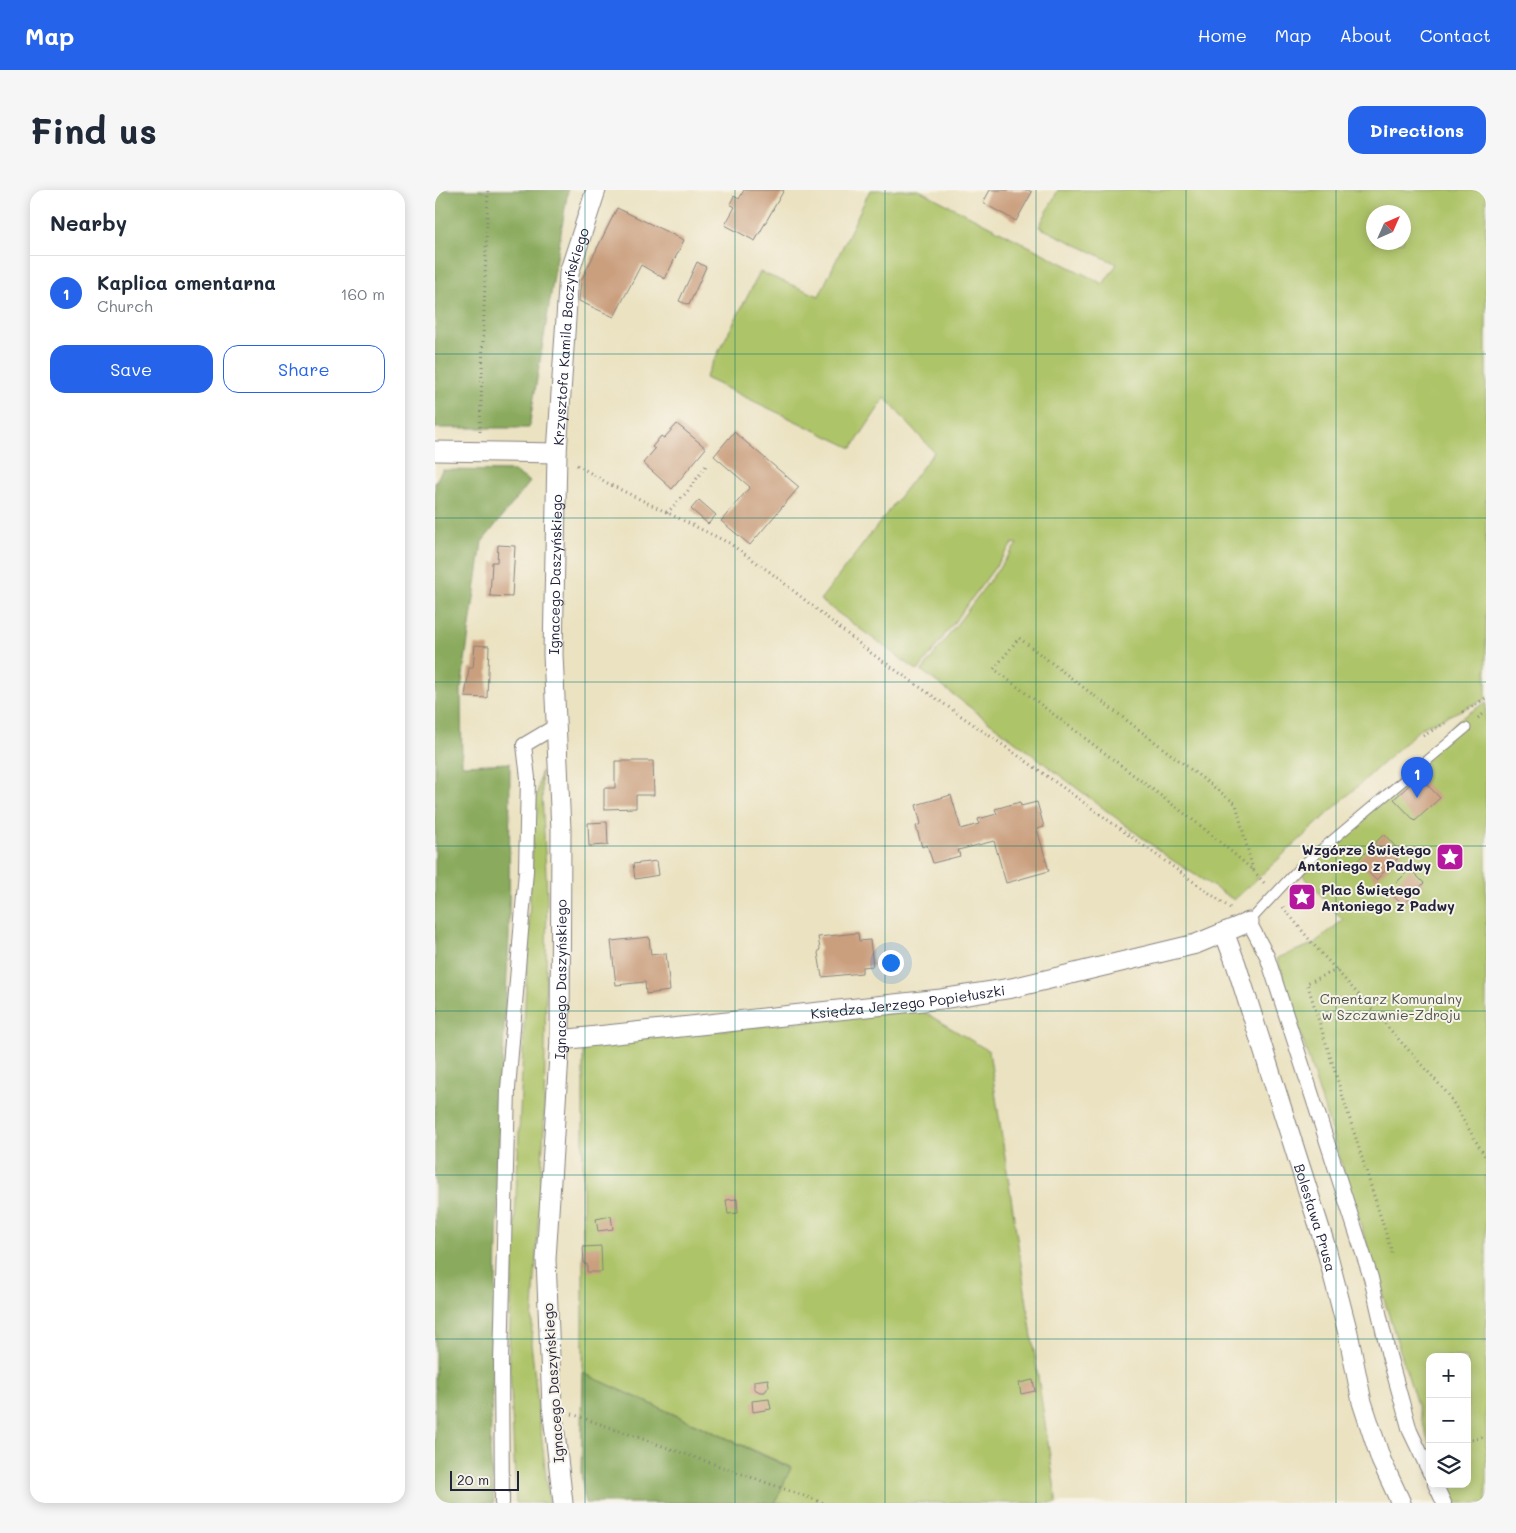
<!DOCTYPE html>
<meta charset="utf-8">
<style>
body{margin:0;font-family:Mali,sans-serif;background:#f6f6f7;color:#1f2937}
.controls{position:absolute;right:15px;bottom:15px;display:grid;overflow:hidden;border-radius:10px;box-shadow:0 2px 12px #0003}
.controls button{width:45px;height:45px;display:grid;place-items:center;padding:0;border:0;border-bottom:1px solid #e0e1e3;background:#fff;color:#1f2937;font:25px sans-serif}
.compass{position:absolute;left:931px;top:15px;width:45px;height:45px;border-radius:50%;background:#fff;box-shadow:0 2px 12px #0003;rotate:45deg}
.scale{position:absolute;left:15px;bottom:12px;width:69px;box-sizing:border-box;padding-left:5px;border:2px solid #22223b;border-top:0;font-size:14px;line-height:18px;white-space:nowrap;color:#22223b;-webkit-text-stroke:4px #f7f3e8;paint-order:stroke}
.you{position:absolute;left:455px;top:772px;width:18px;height:18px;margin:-12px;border:4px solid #fff;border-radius:50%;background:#1a73e8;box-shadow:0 0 0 8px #1a73e833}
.badge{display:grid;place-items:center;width:32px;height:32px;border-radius:50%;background:#2563eb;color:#fff;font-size:16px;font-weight:700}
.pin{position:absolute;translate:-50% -41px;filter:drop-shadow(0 1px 2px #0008)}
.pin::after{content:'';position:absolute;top:26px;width:18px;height:15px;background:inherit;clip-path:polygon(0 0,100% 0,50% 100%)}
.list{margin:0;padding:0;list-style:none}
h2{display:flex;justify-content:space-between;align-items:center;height:65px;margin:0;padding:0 20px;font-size:21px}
h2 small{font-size:16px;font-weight:400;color:#747a83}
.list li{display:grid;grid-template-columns:32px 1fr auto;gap:15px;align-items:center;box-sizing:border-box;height:75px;padding:0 20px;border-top:1px solid #e0e1e3}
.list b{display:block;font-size:19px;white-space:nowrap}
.list p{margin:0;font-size:16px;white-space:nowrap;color:#747a83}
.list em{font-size:16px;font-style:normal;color:#747a83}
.actions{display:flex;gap:10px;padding:15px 20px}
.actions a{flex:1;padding:11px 0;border:1px solid #2563eb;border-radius:15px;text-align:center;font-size:18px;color:#2563eb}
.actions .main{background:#2563eb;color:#fff}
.icon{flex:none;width:28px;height:28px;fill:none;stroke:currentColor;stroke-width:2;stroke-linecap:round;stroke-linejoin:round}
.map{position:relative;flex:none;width:1051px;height:1313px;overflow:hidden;border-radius:15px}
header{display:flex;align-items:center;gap:30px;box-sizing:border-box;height:70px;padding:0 25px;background:#2563eb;color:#fff}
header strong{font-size:24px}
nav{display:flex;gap:28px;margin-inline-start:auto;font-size:18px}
.intro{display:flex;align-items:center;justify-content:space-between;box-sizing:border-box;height:120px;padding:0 30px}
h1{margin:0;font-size:35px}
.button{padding:12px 22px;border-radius:15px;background:#2563eb;color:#fff;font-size:18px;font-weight:700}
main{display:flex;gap:30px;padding:0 30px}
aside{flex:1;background:#fff;border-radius:15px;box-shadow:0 2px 12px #0003}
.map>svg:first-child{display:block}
.green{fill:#aec469;stroke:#687352;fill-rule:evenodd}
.forest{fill:#8aaa5d;stroke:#56664c}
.building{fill:#ca9f7e}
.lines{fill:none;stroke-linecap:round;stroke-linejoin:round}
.service-casing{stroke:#86827e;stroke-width:11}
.pedestrian-casing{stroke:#86827e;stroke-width:16}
.minor-casing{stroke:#86827e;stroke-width:21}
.path{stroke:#86827e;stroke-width:3;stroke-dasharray:1 4;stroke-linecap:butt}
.service{stroke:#fff;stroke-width:9}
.pedestrian{stroke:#fff;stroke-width:14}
.minor{stroke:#fff;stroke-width:19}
.grid{fill:none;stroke:#0f766e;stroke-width:1;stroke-opacity:0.55}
.labels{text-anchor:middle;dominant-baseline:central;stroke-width:4;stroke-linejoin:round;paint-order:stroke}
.street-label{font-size:14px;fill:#22223b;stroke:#f7f3e8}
.poi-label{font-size:14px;font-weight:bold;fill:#22223b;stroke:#f7f3e8;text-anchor:end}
.park-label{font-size:14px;fill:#4c5349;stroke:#f7f3e8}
</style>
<header>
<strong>Map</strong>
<nav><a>Home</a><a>Map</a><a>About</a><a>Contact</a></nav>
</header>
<div class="intro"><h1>Find us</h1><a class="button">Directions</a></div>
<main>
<aside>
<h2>Nearby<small></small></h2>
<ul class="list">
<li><span class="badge">1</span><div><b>Kaplica cmentarna</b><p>Church</p></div><em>160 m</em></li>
</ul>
<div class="actions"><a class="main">Save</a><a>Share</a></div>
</aside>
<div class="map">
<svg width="1051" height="1313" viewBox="0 0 1051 1313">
<rect width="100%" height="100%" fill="#f7f3e8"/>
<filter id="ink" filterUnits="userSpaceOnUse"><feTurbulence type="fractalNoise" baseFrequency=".02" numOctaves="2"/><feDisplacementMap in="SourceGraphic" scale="10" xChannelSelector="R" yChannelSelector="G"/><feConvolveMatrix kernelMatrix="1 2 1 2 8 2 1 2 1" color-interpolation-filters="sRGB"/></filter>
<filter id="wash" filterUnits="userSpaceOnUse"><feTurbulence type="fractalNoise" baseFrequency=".0096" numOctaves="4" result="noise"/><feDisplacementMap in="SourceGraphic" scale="20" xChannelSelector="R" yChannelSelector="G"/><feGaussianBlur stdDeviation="1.12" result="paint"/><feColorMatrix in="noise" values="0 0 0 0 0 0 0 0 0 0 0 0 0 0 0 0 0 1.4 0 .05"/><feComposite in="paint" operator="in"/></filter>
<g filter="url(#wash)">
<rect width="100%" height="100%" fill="#ebe2c1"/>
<g class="green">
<path d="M435,0h49l184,94 14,-20 -78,-37 19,-37h428v509l-65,29 -187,172 -65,-42 -247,-187 95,-127 -4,-1 -95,128 -98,-71 114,-148 -49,-54 -33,50 -147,-70 55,-106 59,24zM968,22v30h-30v-30z"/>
<polygon points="1051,512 1051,1313 1020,1313 1011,1294 1032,1294 1032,1167 995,1167 995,1256 842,768 878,754 908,730 867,684 1023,530"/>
<polygon points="106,581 112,705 109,938 96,1153 114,1313 81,1313 74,1157 99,624"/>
<polygon points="484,819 554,861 622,1313 340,1313 356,1277 148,1183 148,855"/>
</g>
<g class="forest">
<polygon points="0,0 133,0 94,238 0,238"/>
<polygon points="7,280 79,281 95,292 47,352 26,499 27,575 75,573 74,747 65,916 61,1091 55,1261 59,1313 0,1313 0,293"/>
<polygon points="148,1183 356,1278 340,1313 150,1313 146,1283"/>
</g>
<g id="blocks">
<g class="building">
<polygon points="309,0 349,0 320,51 290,35 300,17 295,14 299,6 304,9"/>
<polygon points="555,0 593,0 597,2 581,31 548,13"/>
<polygon points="182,18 249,50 230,89 206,75 179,127 144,111 146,91"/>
<polygon points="262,72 271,77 254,115 244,111"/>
<polygon points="242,234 271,258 237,299 208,273 220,259 217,257 226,246 229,248"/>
<polygon points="299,242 364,297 315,355 286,331 315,297 279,266"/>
<polygon points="264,310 281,325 273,334 256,319"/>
<polygon points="63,355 80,356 77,407 55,406 57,372 62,372"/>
<polygon points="40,455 54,456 52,508 30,507 34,478 38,478"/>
<polygon points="180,571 218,571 219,605 201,605 201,618 169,619 169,598 180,598"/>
<polygon points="984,586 1005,608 980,631 959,609"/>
<polygon points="516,605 526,639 544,634 543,629 562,624 560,619 585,612 586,616 602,612 609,637 602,639 614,681 571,693 559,651 523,660 525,666 498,673 492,655 487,657 481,636 486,634 481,615"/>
<polygon points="172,632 173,655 154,656 153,633"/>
<polygon points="949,644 967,664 941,690 922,671"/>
<polygon points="222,671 224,685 200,689 198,674"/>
<polygon points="975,679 989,693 968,715 953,701"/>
<polygon points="423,743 424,751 435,750 438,776 427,777 427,783 387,787 383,763 385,759 383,747"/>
<polygon points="214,747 216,765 231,763 235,801 211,804 210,792 181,795 176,751"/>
<polygon points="302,1009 303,1023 293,1024 291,1010"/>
<polygon points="176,1026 178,1039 163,1041 161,1029"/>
<polygon points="166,1056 167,1082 152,1082 152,1074 149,1074 148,1057"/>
<polygon points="333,1189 334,1196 330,1202 325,1202 319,1199 319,1191"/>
<polygon points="598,1190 600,1201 586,1204 584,1193"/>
<polygon points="334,1209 336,1219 318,1222 317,1211"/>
</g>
</g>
</g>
<g filter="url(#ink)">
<use href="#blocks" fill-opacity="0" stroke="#86827e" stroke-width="1"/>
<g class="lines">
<defs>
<polyline id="service" points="814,732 864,678 1031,538"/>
<g id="pedestrian">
<polyline points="814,732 832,766 936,1088 953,1162 975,1241 995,1283"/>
<polyline points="1000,1294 1009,1313"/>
<polyline points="67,1313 66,1173 73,899 91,681 93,588 89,555 121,536"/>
</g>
<g id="minor">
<polyline points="0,261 122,263"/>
<path id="s1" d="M789,742l12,32 90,284 22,85 14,69 19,58 20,43"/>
<path id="s2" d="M125,850l381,-41 71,-11 184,-44 53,-22"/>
<path id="s3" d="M128,1313l-11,-97 -6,-147 14,-219 1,-210 -8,-176 4,-201 12,-180 27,-83"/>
</g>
</defs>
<use href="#service" class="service-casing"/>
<use href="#pedestrian" class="pedestrian-casing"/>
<use href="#minor" class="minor-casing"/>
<g class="path">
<polyline points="45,242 53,0"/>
<polyline points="142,275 174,294 294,353 335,382 436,463 598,576 795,718"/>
<polyline points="232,323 252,302 273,273"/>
<polyline points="1028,522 1051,508"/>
<polyline points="1043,528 1051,522"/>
<polyline points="988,546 1010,533"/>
<polyline points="818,680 801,614 584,448 559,479 767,637 818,680 830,694"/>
<polyline points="848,717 878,754 1013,904 1051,968"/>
<polyline points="902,780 872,793 957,1063"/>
<polyline points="137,1224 389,1313"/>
<polyline points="1032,1251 1051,1246"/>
</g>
<use href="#service" class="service"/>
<use href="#pedestrian" class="pedestrian"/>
<use href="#minor" class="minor"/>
</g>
</g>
<path class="grid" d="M150,0v1313M300,0v1313M450,0v1313M601,0v1313M751,0v1313M901,0v1313M0,164h1051M0,328h1051M0,492h1051M0,656h1051M0,821h1051M0,985h1051M0,1149h1051"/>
<defs>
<symbol id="sight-square" viewBox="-11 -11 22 22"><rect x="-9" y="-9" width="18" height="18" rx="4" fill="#b5179e" stroke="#f7f3e8"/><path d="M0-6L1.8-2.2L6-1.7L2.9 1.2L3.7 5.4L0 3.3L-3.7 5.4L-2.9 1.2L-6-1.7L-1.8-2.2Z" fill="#fff"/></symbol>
</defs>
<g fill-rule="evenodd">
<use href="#sight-square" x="999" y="651" width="32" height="32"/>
<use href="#sight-square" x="851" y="691" width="32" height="32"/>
</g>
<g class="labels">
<g class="street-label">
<text stroke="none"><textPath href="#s3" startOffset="1169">Krzysztofa Kamila Baczyńskiego</textPath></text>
<text stroke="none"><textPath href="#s3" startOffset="930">Ignacego Daszyńskiego</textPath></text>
<text stroke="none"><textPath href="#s3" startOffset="525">Ignacego Daszyńskiego</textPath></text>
<text stroke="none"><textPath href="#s2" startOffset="350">Księdza Jerzego Popiełuszki</textPath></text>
<text stroke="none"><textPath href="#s1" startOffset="300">Bolesława Prusa</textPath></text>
<text transform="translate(118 1193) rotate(-94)">Ignacego Daszyńskiego</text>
</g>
<g class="poi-label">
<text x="996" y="659">Wzgórze Świętego<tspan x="996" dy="16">Antoniego z Padwy</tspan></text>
<text x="886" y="699" text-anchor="start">Plac Świętego<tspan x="886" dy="16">Antoniego z Padwy</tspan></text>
</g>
<g class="park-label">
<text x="956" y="808">Cmentarz Komunalny<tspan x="956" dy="16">w Szczawnie-Zdroju</tspan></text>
</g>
</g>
</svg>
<div class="controls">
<button>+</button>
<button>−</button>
<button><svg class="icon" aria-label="layers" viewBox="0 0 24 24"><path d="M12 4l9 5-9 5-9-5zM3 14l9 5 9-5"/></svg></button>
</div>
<svg class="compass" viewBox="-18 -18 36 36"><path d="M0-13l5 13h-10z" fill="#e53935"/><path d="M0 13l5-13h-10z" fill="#747a83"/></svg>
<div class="scale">20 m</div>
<div class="you"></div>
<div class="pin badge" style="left:982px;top:608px">1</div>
</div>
</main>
